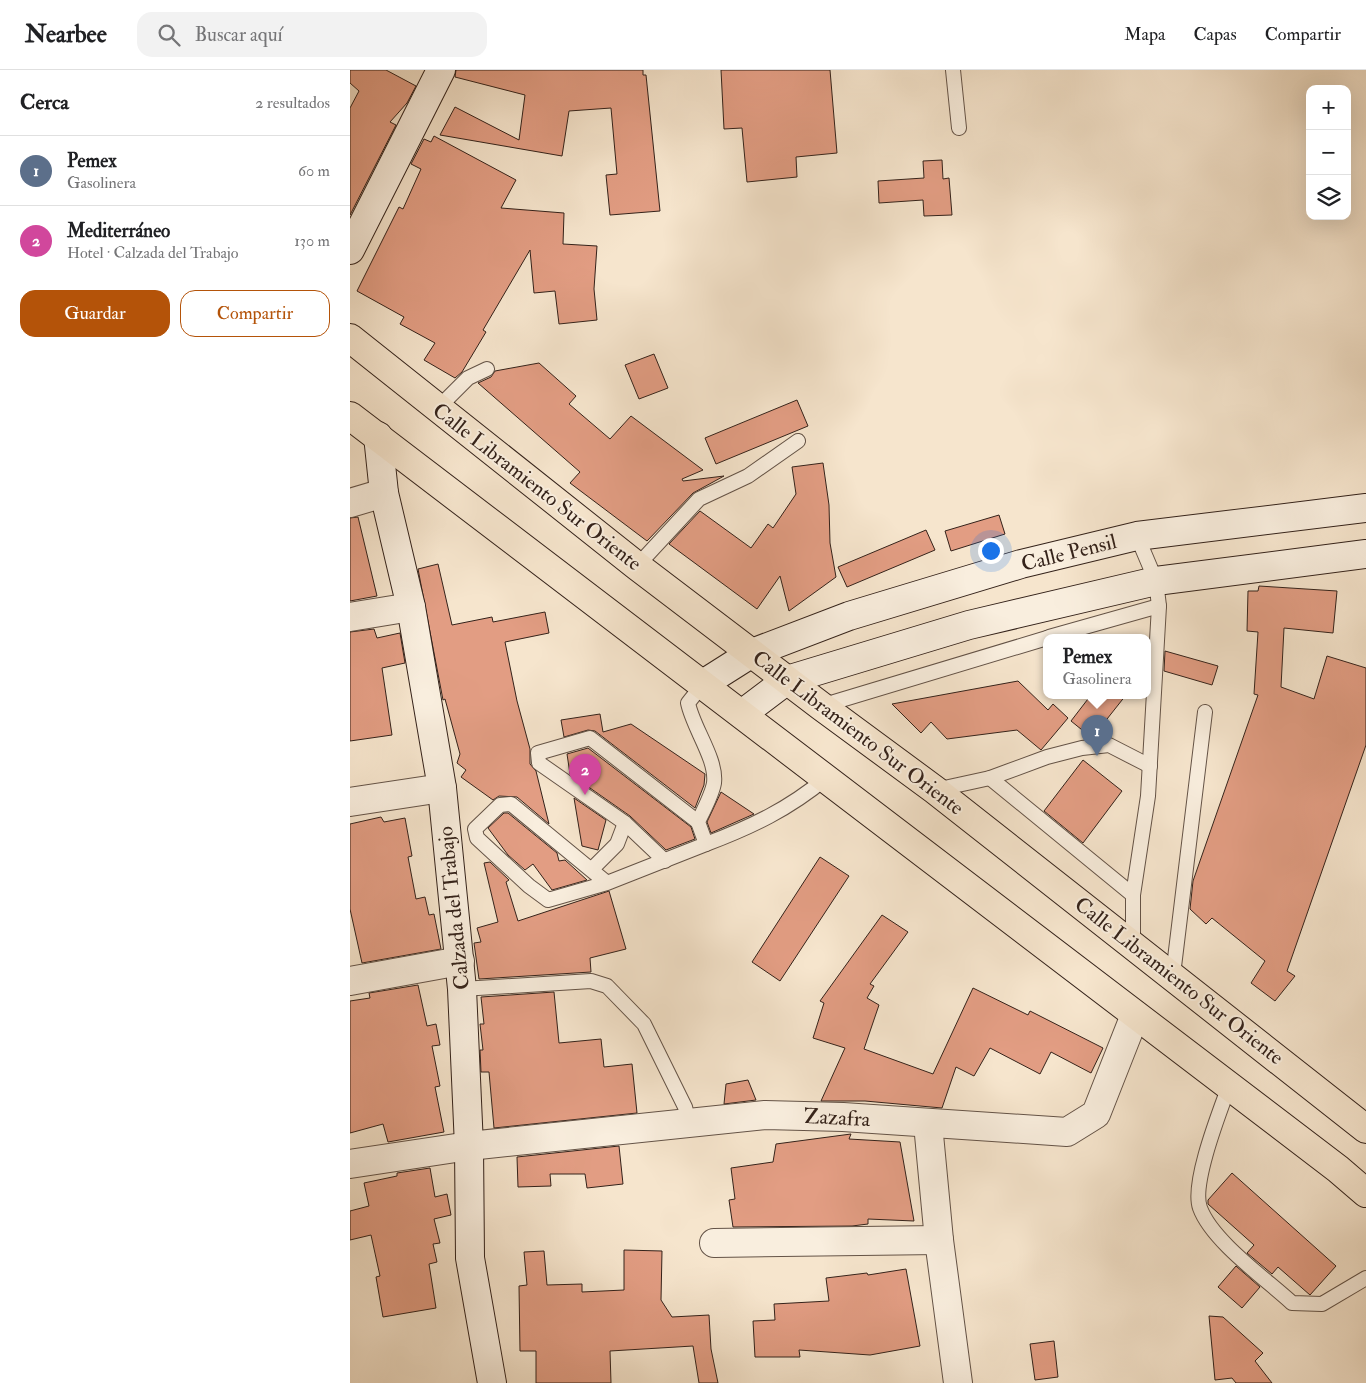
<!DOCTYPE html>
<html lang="es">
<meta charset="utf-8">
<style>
body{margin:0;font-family:"IM FELL Double Pica",serif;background:#f2f2f2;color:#202124}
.controls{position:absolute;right:15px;top:15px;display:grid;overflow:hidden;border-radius:10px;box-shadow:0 5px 20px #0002}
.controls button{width:45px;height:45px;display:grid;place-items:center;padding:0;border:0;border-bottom:1px solid #e0e0e0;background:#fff;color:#202124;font:25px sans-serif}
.you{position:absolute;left:640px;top:480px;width:18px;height:18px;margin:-12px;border:4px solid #fff;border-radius:50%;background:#1a73e8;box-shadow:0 0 0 8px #1a73e833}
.badge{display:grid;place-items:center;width:32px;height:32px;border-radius:50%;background:#b45309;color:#fff;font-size:16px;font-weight:700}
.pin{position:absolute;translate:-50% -41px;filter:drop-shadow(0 1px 2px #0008)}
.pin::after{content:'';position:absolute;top:26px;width:18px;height:15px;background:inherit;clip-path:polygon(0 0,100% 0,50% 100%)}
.popup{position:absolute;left:693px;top:564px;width:108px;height:65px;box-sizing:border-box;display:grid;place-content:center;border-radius:10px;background:#fff;filter:drop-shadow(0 1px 4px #0005);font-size:16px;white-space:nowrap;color:#757577}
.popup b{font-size:19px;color:#202124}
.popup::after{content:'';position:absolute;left:50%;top:100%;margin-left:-10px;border:10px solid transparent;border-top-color:#fff}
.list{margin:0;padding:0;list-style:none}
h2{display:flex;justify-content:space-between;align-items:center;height:65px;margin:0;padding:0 20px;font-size:21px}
h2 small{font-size:16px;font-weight:400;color:#757577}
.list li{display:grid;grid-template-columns:32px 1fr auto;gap:15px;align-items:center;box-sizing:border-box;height:70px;padding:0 20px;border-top:1px solid #e0e0e0}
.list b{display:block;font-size:19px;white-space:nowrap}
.list p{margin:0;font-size:16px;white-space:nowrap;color:#757577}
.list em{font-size:16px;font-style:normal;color:#757577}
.actions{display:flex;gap:10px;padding:15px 20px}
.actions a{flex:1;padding:11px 0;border:1px solid #b45309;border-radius:15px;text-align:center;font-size:18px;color:#b45309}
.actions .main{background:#b45309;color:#fff}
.icon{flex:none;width:28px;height:28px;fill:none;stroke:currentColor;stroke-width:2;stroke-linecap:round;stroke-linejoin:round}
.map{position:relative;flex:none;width:1016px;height:1313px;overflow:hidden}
header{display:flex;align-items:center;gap:30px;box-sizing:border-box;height:70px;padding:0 25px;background:#fff;border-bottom:1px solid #e0e0e0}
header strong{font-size:24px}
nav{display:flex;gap:28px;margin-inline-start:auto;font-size:18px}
.search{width:350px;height:45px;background:#f2f2f2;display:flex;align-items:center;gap:12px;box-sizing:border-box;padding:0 18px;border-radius:15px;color:#757577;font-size:19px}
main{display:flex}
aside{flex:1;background:#fff}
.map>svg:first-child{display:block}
.building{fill:#e29d83;stroke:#34221a}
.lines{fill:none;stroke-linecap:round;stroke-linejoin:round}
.lane-casing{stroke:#645347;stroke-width:16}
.street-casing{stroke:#645347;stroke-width:30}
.secondary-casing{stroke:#34221a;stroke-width:30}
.primary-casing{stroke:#34221a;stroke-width:30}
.lane{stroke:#f9eede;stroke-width:14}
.street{stroke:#f9eede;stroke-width:28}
.secondary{stroke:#f9eede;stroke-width:28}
.primary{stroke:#f6e5cd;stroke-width:28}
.labels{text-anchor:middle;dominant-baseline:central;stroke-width:4;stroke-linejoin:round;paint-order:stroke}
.street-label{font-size:21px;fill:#34221a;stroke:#f9eede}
</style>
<header>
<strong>Nearbee</strong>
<div class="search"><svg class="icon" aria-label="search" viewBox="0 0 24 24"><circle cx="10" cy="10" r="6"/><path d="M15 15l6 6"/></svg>Buscar aquí</div>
<nav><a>Mapa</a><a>Capas</a><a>Compartir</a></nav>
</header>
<main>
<aside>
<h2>Cerca<small>2 resultados</small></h2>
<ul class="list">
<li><span class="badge" style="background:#5c6f8a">1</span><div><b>Pemex</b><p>Gasolinera</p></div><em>60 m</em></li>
<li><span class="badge" style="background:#d1479c">2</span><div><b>Mediterráneo</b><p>Hotel · Calzada del Trabajo</p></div><em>130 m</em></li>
</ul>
<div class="actions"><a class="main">Guardar</a><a>Compartir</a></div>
</aside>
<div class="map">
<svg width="1016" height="1313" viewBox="0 0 1016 1313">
<rect width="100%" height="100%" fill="#f6e5cd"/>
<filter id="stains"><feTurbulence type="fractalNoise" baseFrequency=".004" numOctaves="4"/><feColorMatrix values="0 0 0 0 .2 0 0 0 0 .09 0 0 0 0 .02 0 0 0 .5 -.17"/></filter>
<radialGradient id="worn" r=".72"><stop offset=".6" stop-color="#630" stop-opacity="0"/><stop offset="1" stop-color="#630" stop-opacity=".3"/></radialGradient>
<g class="building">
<polygon points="0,0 36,0 66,16 57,33 40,52 46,55 0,145 0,38 9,21 0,13"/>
<polygon points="106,0 293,0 293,5 296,5 310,141 260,145 256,105 267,104 261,38 219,41 212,86 90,65 105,37 169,70 175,25 105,7"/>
<polygon points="371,0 480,0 487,83 446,87 447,107 397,112 392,58 374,59"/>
<polygon points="84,66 166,110 151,138 214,143 213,174 247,176 244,219 247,250 209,254 205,221 184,223 180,180 133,260 136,262 112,302 105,308 74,290 85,273 50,254 54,247 7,221 49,137 53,139 71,99 61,94 74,69 81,72"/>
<polygon points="592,90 593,109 599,108 602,145 574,146 573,130 529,133 528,111 574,108 573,91"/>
<polygon points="304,284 318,318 289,329 275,295"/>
<polygon points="189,293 226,326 219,334 260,369 281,346 353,400 332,409 333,411 374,406 343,423 297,471 220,413 230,402 128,313 141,307 145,301"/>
<polygon points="447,330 458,356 366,394 355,368"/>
<polygon points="473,393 479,435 480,473 486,507 439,541 430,506 407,539 319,474 350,441 401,478 418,454 423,458 446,424 442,397"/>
<polygon points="649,445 655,464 601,481 595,461"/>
<polygon points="8,447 27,526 0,531 0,448"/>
<polygon points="576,460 585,480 497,517 488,497"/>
<polygon points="88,494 102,555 142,547 143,552 195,542 199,563 155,572 167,631 180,679 180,694 186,701 199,754 167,727 149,726 143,730 111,707 116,700 107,693 110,684 95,629 93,630 68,499"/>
<polygon points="909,516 987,521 983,563 934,558 931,617 964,629 977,586 1016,598 1016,675 937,901 945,906 925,931 901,913 915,891 862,848 856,854 840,839 843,811 908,625 904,624 908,562 897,561 898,521 908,521"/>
<polygon points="24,559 27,568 50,563 55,593 32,598 42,665 0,671 0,562"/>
<polygon points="815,581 868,596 862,615 814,601"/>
<polygon points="668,611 698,640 703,634 718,648 691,680 667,660 597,669 581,652 571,663 542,634"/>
<polygon points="741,625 776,625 742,668 721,651"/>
<polygon points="250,644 253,662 281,654 355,704 354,715 345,738 245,661 238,660 214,667 211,650"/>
<polygon points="238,678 341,757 345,769 316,780 280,746 220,704 217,684"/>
<polygon points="733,690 772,721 733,773 694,741"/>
<polygon points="371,722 404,744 361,763 357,752"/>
<polygon points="224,728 256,750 248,780 232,776"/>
<polygon points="154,743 158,743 207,783 209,791 215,790 237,810 202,820 183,794 175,800 158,785 138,758"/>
<polygon points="31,747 34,752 55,748 62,786 58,787 66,829 75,827 79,845 84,844 91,879 12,893 0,839 0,754"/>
<polygon points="470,787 499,806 430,911 402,892"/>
<polygon points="140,792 159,810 156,812 168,851 259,821 276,879 240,888 241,902 129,909 124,873 131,872 127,858 148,852 134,793"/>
<polygon points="532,845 558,862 520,914 524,916 517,928 529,935 514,979 583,1004 623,918 678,945 680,941 753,978 741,1003 701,982 690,1004 640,978 624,1006 606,997 592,1038 515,1031 471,1031 495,978 463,968 474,933 470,931"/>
<polygon points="68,915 77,956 86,954 90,975 82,976 90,1016 85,1017 94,1062 38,1072 33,1054 0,1063 0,931 20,928 19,923"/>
<polygon points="204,922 209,973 251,969 254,997 282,994 287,1043 144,1058 139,1002 131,1002 130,980 133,980 130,954 134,954 131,927"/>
<polygon points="398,1010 406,1030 374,1034 376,1014"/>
<polygon points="501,1064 499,1069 550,1072 564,1151 518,1149 518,1154 502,1156 383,1157 379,1130 385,1129 381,1098 423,1092 426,1074"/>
<polygon points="269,1076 273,1114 237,1118 235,1104 200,1104 201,1116 168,1117 167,1087"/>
<polygon points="80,1098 85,1127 97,1124 101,1145 84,1149 90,1173 83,1174 87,1192 79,1194 86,1238 33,1247 26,1207 30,1206 21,1165 0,1170 0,1141 19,1136 14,1113 47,1106 47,1103"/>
<polygon points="882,1103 986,1196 960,1225 928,1197 922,1204 897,1183 904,1175 858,1134 858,1130"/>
<polygon points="274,1180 312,1181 311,1230 322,1247 359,1245 361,1279 368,1313 349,1313 343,1276 260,1281 261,1313 186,1313 186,1281 170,1281 169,1216 177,1215 174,1182 194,1181 197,1215 232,1214 232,1222 274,1220"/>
<polygon points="886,1196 910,1217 892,1238 868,1217"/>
<polygon points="556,1199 570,1276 520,1285 449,1280 450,1287 405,1287 403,1251 425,1250 424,1234 479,1231 476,1208 517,1203 518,1205"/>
<polygon points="859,1246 873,1247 913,1283 905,1291 922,1313 886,1313 882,1308 865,1310"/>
<polygon points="704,1271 708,1307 685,1310 680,1274"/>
</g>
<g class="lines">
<defs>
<g id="lane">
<polyline points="603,0 609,58"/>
<polyline points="88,338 118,308 137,299"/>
<polyline points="287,496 349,429 398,406 448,371"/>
<polyline points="699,567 809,536"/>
<polyline points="471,636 697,568"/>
<polyline points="640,708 783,825"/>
<polyline points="585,720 640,708 697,687 732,678 759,675 800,696"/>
<path d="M356,774c45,-17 83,-35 120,-66"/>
<polyline points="315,791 275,753 189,693 188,683 240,668 348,752"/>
<polyline points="242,799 267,774 275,753"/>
<path d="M257,813l-96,-79 -11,1 -25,24 2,9 52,48 19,14 59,-17 99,-39 -8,-22c5,-11 14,-27 16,-39 3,-24 -21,-55 -26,-80l15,-19"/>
<polyline points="783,875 783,825 798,726 809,536 806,511 787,466"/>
<polyline points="823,905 855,642"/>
<polyline points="112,919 241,911 257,916 294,954 335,1037 339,1053"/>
<path d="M879,1016c-9,25 -38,98 -29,122 12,33 66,71 92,95l30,1 44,-26"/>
</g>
<g id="street">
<polyline points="0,433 34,423"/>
<polyline points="0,547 61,537"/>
<polyline points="0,732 92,718"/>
<polyline points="0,911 110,891"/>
<polyline points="578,1054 589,1170 608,1313"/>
<polyline points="0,1094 119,1076 415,1045 493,1047 717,1062 746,1044 785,945"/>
<polyline points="364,1173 589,1170"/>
</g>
<g id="secondary">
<polyline points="0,180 91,0"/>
<polyline points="28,366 34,423 61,537 92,718 112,919 119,1076 120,1188 142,1313"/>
<polyline points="353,614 402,583 499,546 671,494 787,466 1016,438"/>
<polyline points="392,644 437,610 619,555 806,511 1016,484"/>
</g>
<g id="primary">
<polyline points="0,268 287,496 471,636 585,720 1016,1059"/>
<polyline points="0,346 988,1099 1016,1123"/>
</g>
</defs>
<use href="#lane" class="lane-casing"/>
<use href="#street" class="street-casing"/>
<use href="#secondary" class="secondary-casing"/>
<use href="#primary" class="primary-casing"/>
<use href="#lane" class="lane"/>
<use href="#street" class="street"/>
<use href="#secondary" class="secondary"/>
<use href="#primary" class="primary"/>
</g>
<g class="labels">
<g class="street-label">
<text transform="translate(187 417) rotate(38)">Calle Libramiento Sur Oriente</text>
<text transform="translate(719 483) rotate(-14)">Calle Pensil</text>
<text transform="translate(508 663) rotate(37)">Calle Libramiento Sur Oriente</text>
<text transform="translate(104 838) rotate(-96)">Calzada del Trabajo</text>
<text transform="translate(829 911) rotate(38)">Calle Libramiento Sur Oriente</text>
<text transform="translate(487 1048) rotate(3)">Zazafra</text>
</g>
</g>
<rect width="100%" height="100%" filter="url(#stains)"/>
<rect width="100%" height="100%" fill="url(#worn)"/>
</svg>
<div class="controls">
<button>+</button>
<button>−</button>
<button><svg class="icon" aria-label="layers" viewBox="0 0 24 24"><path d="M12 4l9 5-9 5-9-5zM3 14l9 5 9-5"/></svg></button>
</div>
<div class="you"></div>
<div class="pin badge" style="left:747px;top:686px;background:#5c6f8a">1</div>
<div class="popup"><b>Pemex</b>Gasolinera</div>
<div class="pin badge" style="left:235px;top:725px;background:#d1479c">2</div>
</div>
</main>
